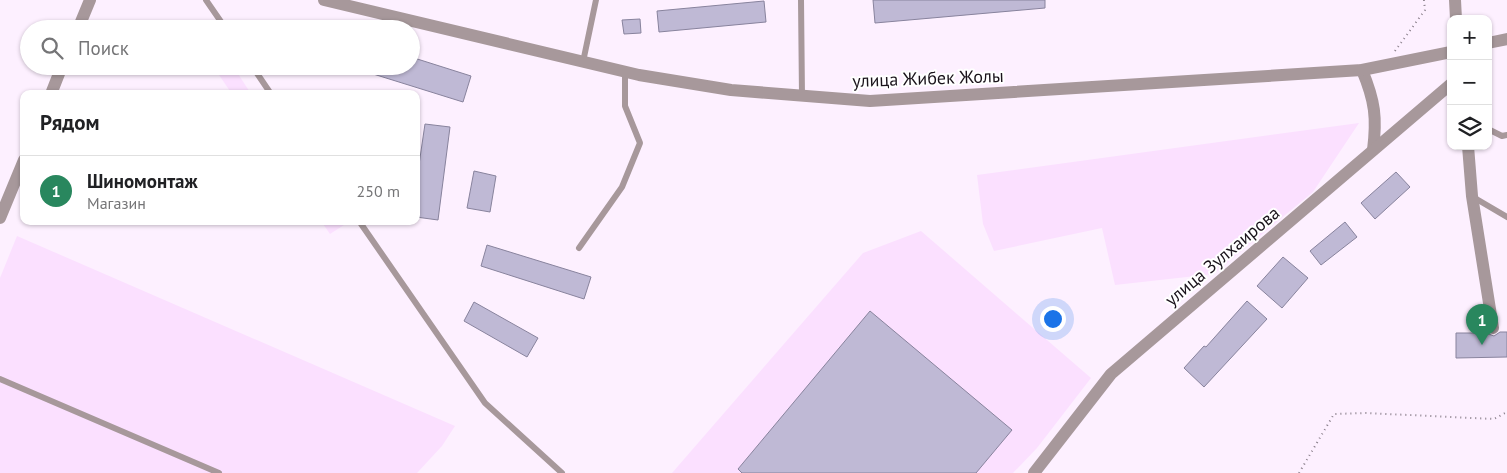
<!DOCTYPE html>
<html lang="ru">
<meta charset="utf-8">
<style>
body{margin:0;font-family:"PT Sans",sans-serif;background:#f2f2f2;color:#202124}
.controls{position:absolute;right:15px;top:15px;display:grid;overflow:hidden;border-radius:10px;box-shadow:0 1px 4px #0004}
.controls button{width:45px;height:45px;display:grid;place-items:center;padding:0;border:0;border-bottom:1px solid #e0e0e0;background:#fff;color:#202124;font:25px sans-serif}
.you{position:absolute;left:1052px;top:318px;width:18px;height:18px;margin:-12px;border:4px solid #fff;border-radius:50%;background:#1a73e8;box-shadow:0 0 0 8px #1a73e833}
.badge{display:grid;place-items:center;width:32px;height:32px;border-radius:50%;background:#29875e;color:#fff;font-size:16px;font-weight:700}
.pin{position:absolute;translate:-50% -41px;filter:drop-shadow(0 1px 2px #0008)}
.pin::after{content:'';position:absolute;top:26px;width:18px;height:15px;background:inherit;clip-path:polygon(0 0,100% 0,50% 100%)}
.list{margin:0;padding:0;list-style:none}
h2{display:flex;justify-content:space-between;align-items:center;height:65px;margin:0;padding:0 20px;font-size:21px}
h2 small{font-size:16px;font-weight:400;color:#757577}
.list li{display:grid;grid-template-columns:32px 1fr auto;gap:15px;align-items:center;box-sizing:border-box;height:70px;padding:0 20px;border-top:1px solid #e0e0e0}
.list b{display:block;font-size:19px;white-space:nowrap}
.list p{margin:0;font-size:16px;white-space:nowrap;color:#757577}
.list em{font-size:16px;font-style:normal;color:#757577}
.icon{flex:none;width:28px;height:28px;fill:none;stroke:currentColor;stroke-width:2;stroke-linecap:round;stroke-linejoin:round}
.map{position:relative;flex:none;width:1507px;height:473px;overflow:hidden}
.search{position:absolute;background:#fff;box-shadow:0 1px 4px #0004;left:20px;top:20px;width:400px;height:55px;display:flex;align-items:center;gap:12px;box-sizing:border-box;padding:0 18px;border-radius:28px;color:#757577;font-size:19px}
.panel{position:absolute;background:#fff;box-shadow:0 1px 4px #0004;left:20px;top:90px;width:400px;height:135px;border-radius:10px}
.map>svg:first-child{display:block}
.built{fill:#fbe0ff}
.building{fill:#bfb9d5;stroke:#88839d}
.lines{fill:none;stroke-linecap:round;stroke-linejoin:round}
.path{stroke:#877d88;stroke-width:2;stroke-dasharray:1 4;stroke-linecap:butt}
.service{stroke:#a7989b;stroke-width:6}
.minor{stroke:#a7989b;stroke-width:12}
.tertiary{stroke:#a7989b;stroke-width:12}
.labels{text-anchor:middle;dominant-baseline:central;stroke-width:4;stroke-linejoin:round;paint-order:stroke}
.street-label{font-size:18px;fill:#1a131b;stroke:#fff}
</style>
<div class="map">
<svg width="1507" height="473" viewBox="0 0 1507 473">
<rect width="100%" height="100%" fill="#fdf0ff"/>
<g class="built">
<polygon points="213,66 233,66 251,94 232,94"/>
<polygon points="1359,123 1313,192 1214,274 1115,285 1102,228 994,251 983,224 977,175"/>
<polygon points="321,221 341,221 344,225 330,234"/>
<polygon points="921,231 1091,378 1037,448 1013,473 672,473 863,253"/>
<polygon points="17,236 455,426 442,446 417,473 0,473 0,278"/>
</g>
<g class="building">
<polygon points="873,0 1045,0 1045,8 875,23"/>
<polygon points="764,1 766,22 659,32 657,11"/>
<polygon points="640,19 641,33 624,34 622,20"/>
<polygon points="411,57 471,76 463,102 354,68 354,66 411,66"/>
<polygon points="425,124 450,127 438,220 416,217 416,185"/>
<polygon points="474,171 496,176 490,212 467,208"/>
<polygon points="1396,172 1410,187 1375,219 1361,203"/>
<polygon points="1345,222 1357,237 1321,265 1310,251"/>
<polygon points="487,245 591,277 584,299 481,266"/>
<polygon points="1283,257 1308,278 1282,308 1257,286"/>
<polygon points="1247,301 1267,319 1204,387 1184,368 1204,346 1206,347"/>
<polygon points="474,302 538,338 527,357 464,321"/>
<polygon points="870,311 1012,430 976,473 742,473 738,469"/>
<polygon points="1500,332 1507,332 1507,357 1456,358 1456,333 1486,333 1494,336"/>
</g>
<g class="lines">
<g class="path">
<polyline points="1395,51 1425,10 1424,0"/>
<polyline points="1299,473 1334,414 1366,413 1494,419 1507,412"/>
</g>
<g class="service">
<polyline points="206,0 226,29"/>
<polyline points="801,0 802,96"/>
<polyline points="583,62 596,0"/>
<polyline points="252,66 271,94"/>
<polyline points="1488,129 1502,136 1507,135"/>
<polyline points="1473,197 1507,217"/>
<polyline points="359,221 485,403 562,473"/>
<polyline points="579,248 622,187 640,143 625,106 625,72"/>
<polyline points="0,379 219,473"/>
</g>
<g class="minor">
<polyline points="78,29 90,0"/>
<path d="M1362,70c13,31 15,48 11,80"/>
<polyline points="51,94 62,66"/>
<polyline points="1468,146 1472,196 1493,328"/>
<polyline points="0,218 24,160"/>
<polyline points="1034,473 1111,374 1451,84"/>
</g>
<g class="tertiary">
<polyline points="324,0 639,75 731,90 870,101 1362,70 1451,52"/>
<polyline points="1455,0 1456,19"/>
<polyline points="1488,43 1507,39"/>
</g>
</g>
<g class="labels">
<g class="street-label">
<text transform="translate(928 78) rotate(-2)">улица Жибек Жолы</text>
<text transform="translate(1222 256) rotate(-40)">улица Зулхаирова</text>
</g>
</g>
</svg>
<div class="controls">
<button>+</button>
<button>−</button>
<button><svg class="icon" aria-label="layers" viewBox="0 0 24 24"><path d="M12 4l9 5-9 5-9-5zM3 14l9 5 9-5"/></svg></button>
</div>
<div class="you"></div>
<div class="pin badge" style="left:1482px;top:345px">1</div>
<div class="search"><svg class="icon" aria-label="search" viewBox="0 0 24 24"><circle cx="10" cy="10" r="6"/><path d="M15 15l6 6"/></svg>Поиск</div>
<section class="panel">
<h2>Рядом<small></small></h2>
<ul class="list">
<li><span class="badge">1</span><div><b>Шиномонтаж</b><p>Магазин</p></div><em>250 m</em></li>
</ul>
</section>
</div>
